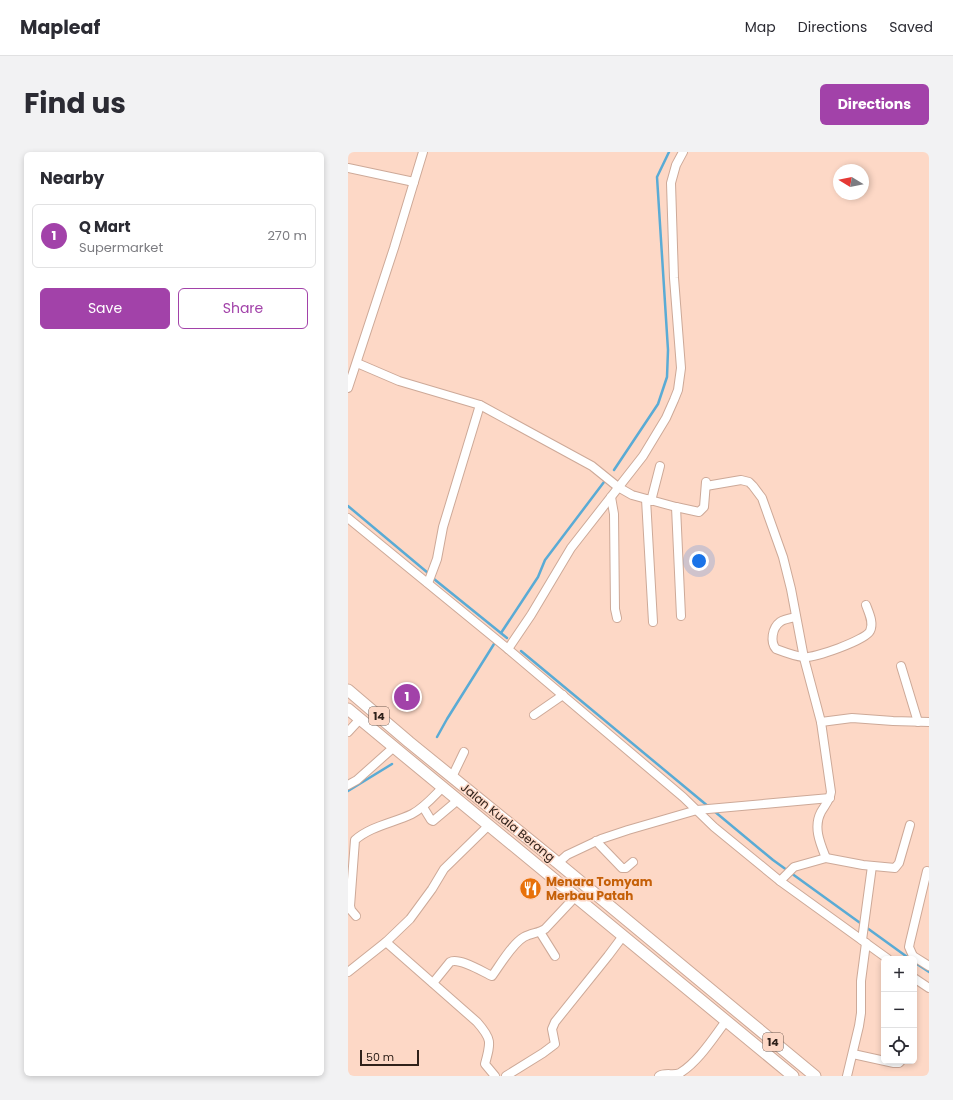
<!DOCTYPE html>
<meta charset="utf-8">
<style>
body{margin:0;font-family:Poppins,sans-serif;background:#f2f2f3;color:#2b2b33}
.controls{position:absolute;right:12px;bottom:12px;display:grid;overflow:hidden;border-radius:6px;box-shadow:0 2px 6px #0003}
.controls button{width:36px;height:36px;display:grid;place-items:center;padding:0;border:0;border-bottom:1px solid #e1e1e2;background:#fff;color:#2b2b33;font:20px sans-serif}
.compass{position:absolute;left:485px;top:12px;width:36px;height:36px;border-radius:50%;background:#fff;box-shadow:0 2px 6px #0003;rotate:280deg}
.scale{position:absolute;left:12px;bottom:10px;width:59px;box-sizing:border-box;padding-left:4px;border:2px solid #2f211a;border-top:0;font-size:11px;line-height:14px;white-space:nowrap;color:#2f211a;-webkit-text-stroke:3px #fdd8c6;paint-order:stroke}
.you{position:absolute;left:351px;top:409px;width:14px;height:14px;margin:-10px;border:3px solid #fff;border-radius:50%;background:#1a73e8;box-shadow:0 0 0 6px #1a73e833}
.badge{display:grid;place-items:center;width:26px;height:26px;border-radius:50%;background:#a242a9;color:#fff;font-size:13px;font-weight:700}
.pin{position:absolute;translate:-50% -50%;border:2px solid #fff;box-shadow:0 1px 4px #0006}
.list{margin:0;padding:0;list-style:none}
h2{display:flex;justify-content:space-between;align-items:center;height:52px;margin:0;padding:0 16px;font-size:17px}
h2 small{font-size:13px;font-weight:400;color:#7c7c81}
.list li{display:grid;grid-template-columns:26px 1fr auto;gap:12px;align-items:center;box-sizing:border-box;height:64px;margin:0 8px 8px;padding:0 8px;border:1px solid #e1e1e2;border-radius:6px}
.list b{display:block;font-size:15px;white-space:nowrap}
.list p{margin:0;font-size:13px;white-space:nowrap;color:#7c7c81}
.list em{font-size:13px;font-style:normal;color:#7c7c81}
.actions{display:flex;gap:8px;padding:12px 16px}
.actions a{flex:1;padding:9px 0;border:1px solid #a242a9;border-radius:6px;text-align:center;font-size:14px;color:#a242a9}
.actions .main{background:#a242a9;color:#fff}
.icon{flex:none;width:22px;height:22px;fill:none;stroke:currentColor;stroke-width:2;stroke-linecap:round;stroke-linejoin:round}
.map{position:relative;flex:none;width:581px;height:924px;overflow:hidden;border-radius:6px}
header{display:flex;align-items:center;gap:24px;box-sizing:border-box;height:56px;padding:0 20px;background:#fff;border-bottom:1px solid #e1e1e2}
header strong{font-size:19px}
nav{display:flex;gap:22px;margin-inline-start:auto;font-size:14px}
.intro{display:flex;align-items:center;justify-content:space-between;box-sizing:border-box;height:96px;padding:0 24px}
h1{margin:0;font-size:28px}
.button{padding:10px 18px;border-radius:6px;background:#a242a9;color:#fff;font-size:14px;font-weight:700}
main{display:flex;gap:24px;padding:0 24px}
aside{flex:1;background:#fff;border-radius:6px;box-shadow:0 2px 6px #0003}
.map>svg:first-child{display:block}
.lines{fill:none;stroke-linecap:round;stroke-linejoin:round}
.stream{stroke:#5aabd5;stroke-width:2.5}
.minor-casing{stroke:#cda998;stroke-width:10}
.highway-casing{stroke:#cda998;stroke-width:13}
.minor{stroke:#fff;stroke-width:8}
.highway{stroke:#fff;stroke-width:11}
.labels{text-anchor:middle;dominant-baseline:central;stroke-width:3;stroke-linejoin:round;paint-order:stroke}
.shield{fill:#fdd8c6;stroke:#6d584e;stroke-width:1}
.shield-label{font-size:11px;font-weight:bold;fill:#2f211a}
.street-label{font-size:12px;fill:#2f211a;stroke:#fdd8c6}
.food-label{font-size:12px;font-weight:bold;fill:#c56008;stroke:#fdd8c6;text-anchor:start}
</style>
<header>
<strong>Mapleaf</strong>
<nav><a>Map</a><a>Directions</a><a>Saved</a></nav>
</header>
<div class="intro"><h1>Find us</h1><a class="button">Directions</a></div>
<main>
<aside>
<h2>Nearby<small></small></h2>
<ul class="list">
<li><span class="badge">1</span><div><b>Q Mart</b><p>Supermarket</p></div><em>270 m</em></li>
</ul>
<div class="actions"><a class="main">Save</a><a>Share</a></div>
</aside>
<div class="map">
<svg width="581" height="924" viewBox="0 0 581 924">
<rect width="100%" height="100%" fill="#fdd8c6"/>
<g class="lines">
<g class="stream">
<polyline points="266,318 310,252 319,225 320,198 309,25 321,0"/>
<polyline points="0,354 80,421"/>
<polyline points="86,427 159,486"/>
<polyline points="153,481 190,425 197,408 256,330"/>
<polyline points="173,499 361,655"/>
<polyline points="89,585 99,567 146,492"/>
<polyline points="0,639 44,612"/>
<polyline points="366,659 425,708 562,807"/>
<polyline points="566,810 581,820"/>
</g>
<defs>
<g id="minor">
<polyline points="0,16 66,30"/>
<polyline points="9,211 51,229 132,253 244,314 270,335 284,343 328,355 351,360 356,355 358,330"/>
<polyline points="0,236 46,96 75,0"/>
<path d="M358,334l35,-6 8,2 4,4 9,12 21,59 8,32 13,69 17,64 10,70c-1,8 -6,13 -10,20 -8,15 -1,31 5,46l-32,9 -14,14"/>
<polyline points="263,345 266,362 267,457 269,466"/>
<polyline points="298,347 305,470"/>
<polyline points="303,349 312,314"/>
<polyline points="328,355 333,464"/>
<polyline points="0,366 160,497 335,645 366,675 432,729 540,807"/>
<polyline points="80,431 89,407 95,375 132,253"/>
<path d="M448,465c-5,1 -12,2 -16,5 -8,6 -10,20 -4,27 8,3 18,7 27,8 10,2 63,-17 67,-26 4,-8 -1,-18 -4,-26"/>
<polyline points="160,497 183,463 223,396 295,304 318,266 326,248 330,238 333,216 326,126 323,31 328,13 335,0"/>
<polyline points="553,514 570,570"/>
<polyline points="186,563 215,543"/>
<polyline points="473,570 504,566 545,569 581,570"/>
<polyline points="0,580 12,567"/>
<polyline points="104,625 116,600"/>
<polyline points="0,633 9,628 46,595"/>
<polyline points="75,655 83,668 85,669 110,648"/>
<polyline points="248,689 274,716 278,716 285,710"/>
<polyline points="478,706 515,713 547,716 551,711 562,673"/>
<polyline points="210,711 219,703 253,687 280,678 349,658 482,646"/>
<path d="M8,764l-5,-6 -1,-4 5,-66c16,-14 38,-17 57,-26 12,-6 21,-17 31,-27"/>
<polyline points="192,780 207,804"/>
<polyline points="514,788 524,714"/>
<path d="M38,790l91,80c15,17 14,20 8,42l10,12"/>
<polyline points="565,804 561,795 562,790 579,719"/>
<polyline points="564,807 565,804 581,814"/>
<polyline points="0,820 38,790 62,767 84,737 96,717 141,673"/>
<polyline points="566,826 581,836"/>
<path d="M85,831l17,-21c9,-5 33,10 42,14 8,-11 20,-32 32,-39 7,-4 15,-4 21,-8l31,-33"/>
<polyline points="505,902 546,911 551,911 553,909"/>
<polyline points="158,924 195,901 207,892 204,877 207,870 260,804 275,784"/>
<path d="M311,924c7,-4 14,0 21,-3 19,-12 33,-35 46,-52"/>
<polyline points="499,924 511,874 513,861 513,829 518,791"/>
</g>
<g id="highway">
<polyline points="0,538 61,590 210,711 467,924"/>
<polyline points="0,557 53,601 445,924"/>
</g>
</defs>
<use href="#minor" class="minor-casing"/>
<use href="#highway" class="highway-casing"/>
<use href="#minor" class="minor"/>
<use href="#highway" class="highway"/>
</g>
<defs>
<symbol id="restaurant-disc" viewBox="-11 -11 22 22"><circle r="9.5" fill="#e8710a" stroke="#fdd8c6"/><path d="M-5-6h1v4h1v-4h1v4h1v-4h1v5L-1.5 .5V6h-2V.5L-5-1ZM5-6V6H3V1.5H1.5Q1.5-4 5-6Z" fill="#fff"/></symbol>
</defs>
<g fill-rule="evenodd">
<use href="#restaurant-disc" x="170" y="724" width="25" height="25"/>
</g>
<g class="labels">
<g class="shield">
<rect x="21" y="555" width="20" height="18" rx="3"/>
<rect x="415" y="881" width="20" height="18" rx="3"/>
</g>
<g class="shield-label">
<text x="31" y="564">14</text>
<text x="425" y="890">14</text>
</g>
<g class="street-label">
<text transform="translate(160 670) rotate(39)">Jalan Kuala Berang</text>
</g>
<g class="food-label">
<text x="198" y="729">Menara Tomyam<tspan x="198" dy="14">Merbau Patah</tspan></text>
</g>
</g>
</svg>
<div class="controls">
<button>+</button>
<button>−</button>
<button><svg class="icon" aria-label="locate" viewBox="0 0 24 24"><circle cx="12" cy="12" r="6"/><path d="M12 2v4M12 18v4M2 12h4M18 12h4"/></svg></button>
</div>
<svg class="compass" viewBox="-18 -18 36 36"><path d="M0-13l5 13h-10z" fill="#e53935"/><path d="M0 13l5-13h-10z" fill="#7c7c81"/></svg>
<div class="scale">50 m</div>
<div class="you"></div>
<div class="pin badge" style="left:59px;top:545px">1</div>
</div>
</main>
